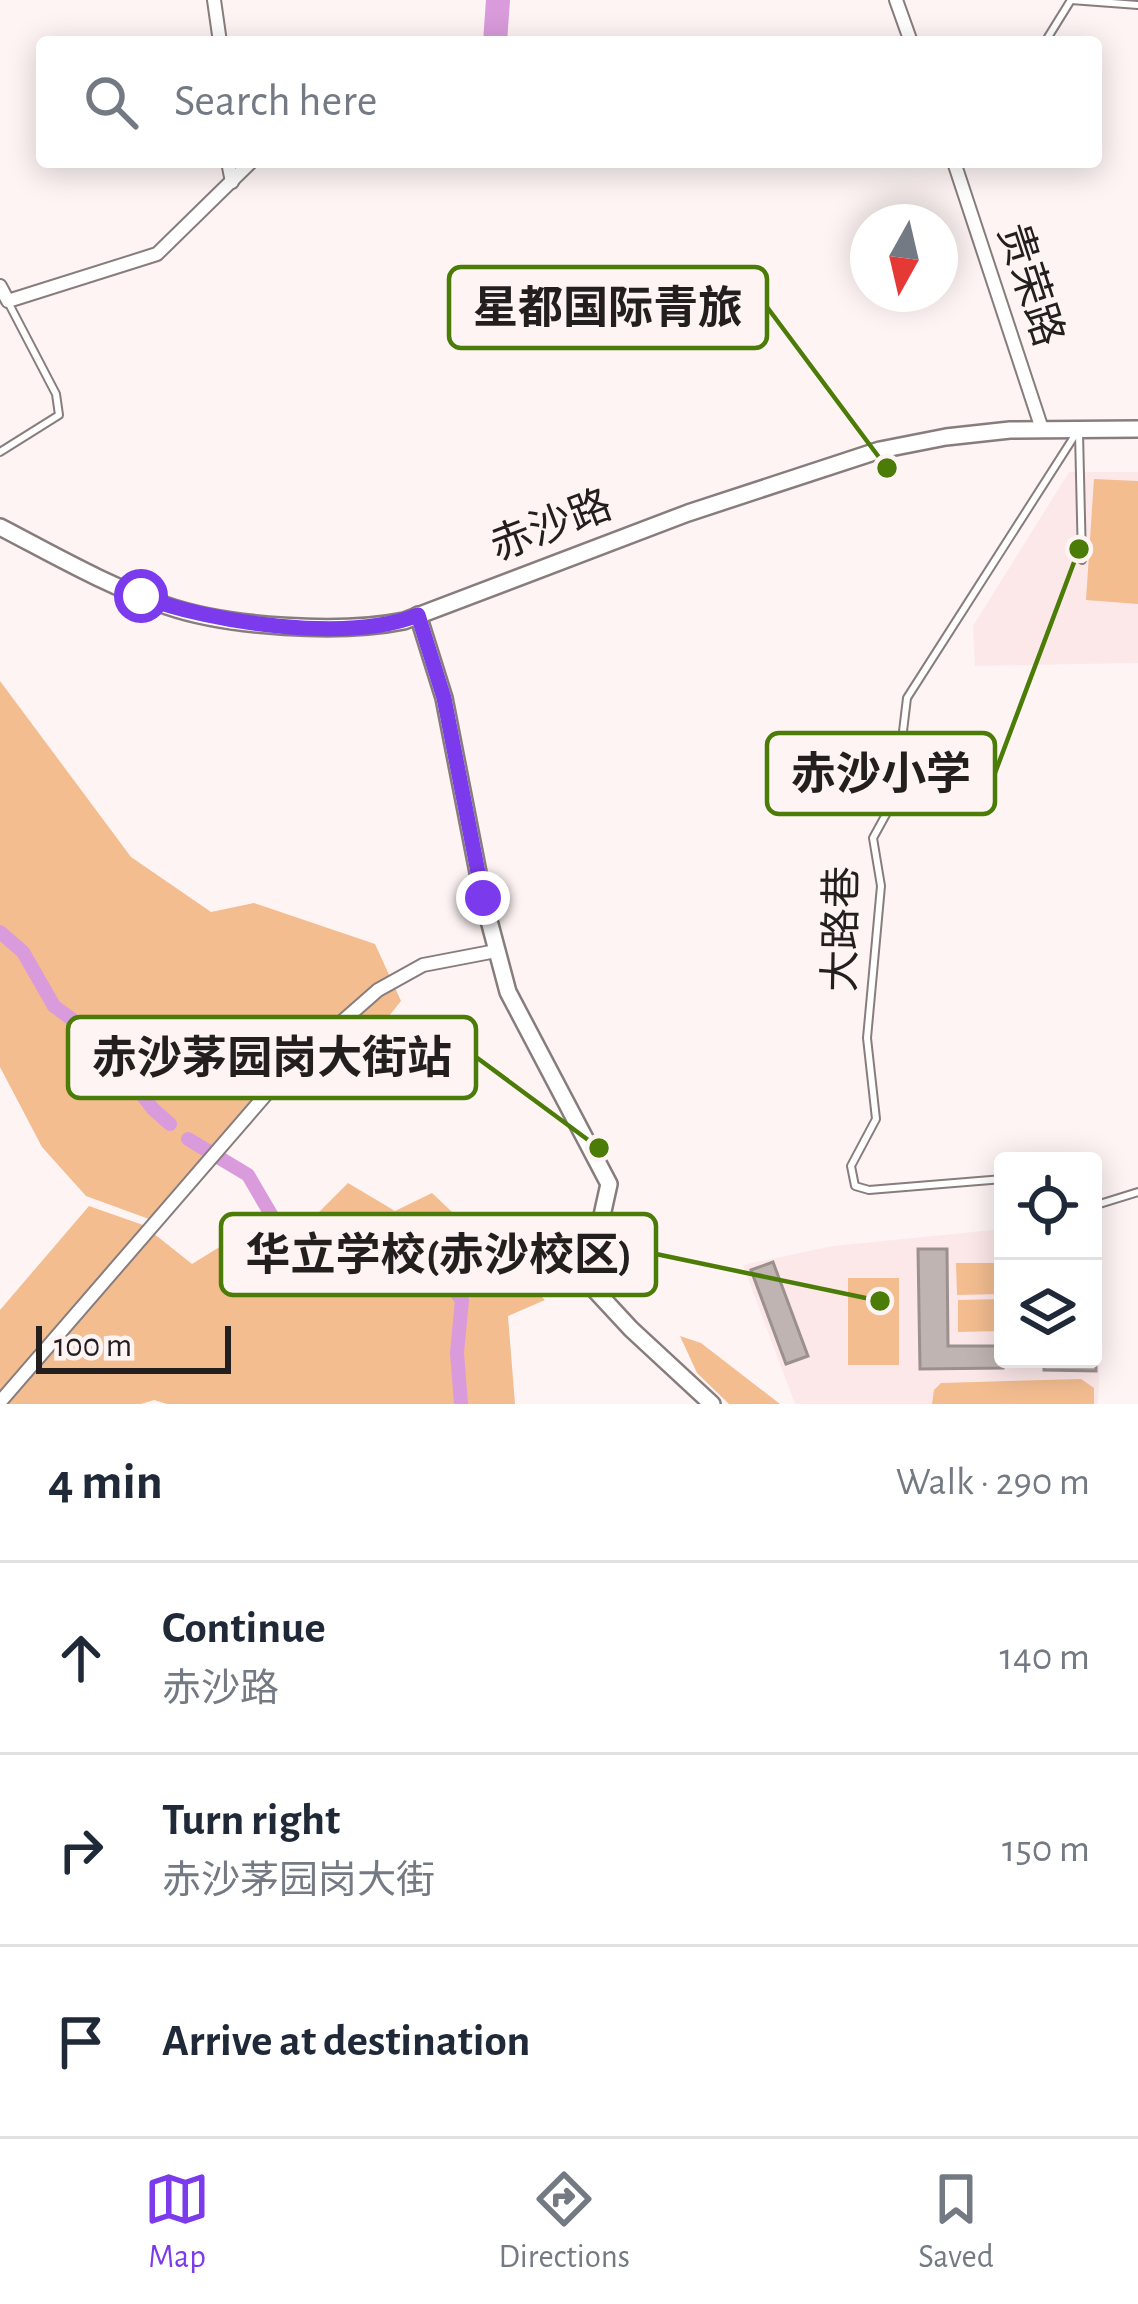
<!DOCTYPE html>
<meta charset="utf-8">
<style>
body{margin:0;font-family:"Alegreya Sans","Noto Sans SC",sans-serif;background:#f2f2f3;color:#1f2937}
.controls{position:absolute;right:36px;bottom:36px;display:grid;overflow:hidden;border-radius:12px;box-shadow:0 6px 30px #0003}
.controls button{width:108px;height:108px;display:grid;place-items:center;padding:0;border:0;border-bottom:3px solid #e0e1e3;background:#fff;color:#1f2937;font:60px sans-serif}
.compass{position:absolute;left:850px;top:204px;width:108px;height:108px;border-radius:50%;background:#fff;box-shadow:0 6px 30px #0003;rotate:188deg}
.scale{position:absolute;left:36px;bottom:30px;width:195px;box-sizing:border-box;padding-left:12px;border:6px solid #231f1f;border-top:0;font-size:33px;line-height:42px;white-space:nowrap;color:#231f1f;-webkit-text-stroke:9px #fef4f4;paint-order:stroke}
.stop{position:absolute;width:36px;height:36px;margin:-27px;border:9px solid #7c3aed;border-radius:50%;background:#fff}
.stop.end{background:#7c3aed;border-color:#fff;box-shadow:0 3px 12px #0008}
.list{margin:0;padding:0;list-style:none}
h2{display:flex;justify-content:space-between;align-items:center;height:156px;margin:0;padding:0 48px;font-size:51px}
h2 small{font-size:39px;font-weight:400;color:#747a83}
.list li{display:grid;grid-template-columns:78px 1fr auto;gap:36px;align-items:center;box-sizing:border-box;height:192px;padding:0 48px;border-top:3px solid #e0e1e3}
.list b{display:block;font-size:45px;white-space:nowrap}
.list p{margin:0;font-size:39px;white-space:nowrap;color:#747a83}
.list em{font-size:39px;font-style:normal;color:#747a83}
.icon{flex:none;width:66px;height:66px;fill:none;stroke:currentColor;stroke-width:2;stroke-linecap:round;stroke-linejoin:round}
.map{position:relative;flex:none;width:1138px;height:1404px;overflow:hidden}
.search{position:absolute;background:#fff;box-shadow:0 6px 30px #0003;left:36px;right:36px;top:36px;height:132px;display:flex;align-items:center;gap:30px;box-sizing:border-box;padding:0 42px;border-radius:12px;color:#747a83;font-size:45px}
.sheet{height:732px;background:#fff}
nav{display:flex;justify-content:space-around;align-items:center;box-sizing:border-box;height:168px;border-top:3px solid #e0e1e3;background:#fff;font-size:33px;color:#747a83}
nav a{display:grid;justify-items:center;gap:6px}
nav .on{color:#7c3aed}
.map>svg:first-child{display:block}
.built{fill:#fde8e9}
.green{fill:#f3bd90}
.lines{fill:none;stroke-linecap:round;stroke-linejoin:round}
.canal{stroke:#d99bdb;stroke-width:14}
.river{stroke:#d99bdb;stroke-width:24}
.building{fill:#bfb4b1;stroke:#9b908d;stroke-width:3}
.service-casing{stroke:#887d7d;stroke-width:10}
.minor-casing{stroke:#887d7d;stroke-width:16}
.tertiary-casing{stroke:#887d7d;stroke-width:20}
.service{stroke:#fff;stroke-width:6}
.minor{stroke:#fff;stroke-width:12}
.tertiary{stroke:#fff;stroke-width:15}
.route{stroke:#7c3aed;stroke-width:15}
.labels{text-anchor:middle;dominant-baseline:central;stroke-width:9;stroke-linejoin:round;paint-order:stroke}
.street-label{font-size:42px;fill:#231f1f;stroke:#fef4f4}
.leader{fill:none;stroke:#4c7c08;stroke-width:4.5}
.callout-dot{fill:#4c7c08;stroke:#fef4f4;stroke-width:4.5}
.callout{fill:#fef4f4;stroke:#4c7c08;stroke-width:4.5}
.callout-label{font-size:45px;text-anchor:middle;font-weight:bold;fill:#231f1f}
</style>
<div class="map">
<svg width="1138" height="1404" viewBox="0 0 1138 1404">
<rect width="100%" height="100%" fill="#fef4f4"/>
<g class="built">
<polygon points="1069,472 1138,472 1138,663 975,666 973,626"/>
<polygon points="1003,1229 1003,1359 1093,1359 1093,1337 1101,1337 1098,1404 795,1404 743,1265 833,1246"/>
</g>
<g class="green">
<polygon points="1094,479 1138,481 1138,604 1086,600"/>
<polygon points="0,681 131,857 211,912 254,903 375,944 401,1001 381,1026 254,1101 149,1219 86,1196 42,1147 0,1067"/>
<polygon points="348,1183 395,1211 432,1193 545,1300 508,1316 515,1404 167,1404 154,1400 141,1404 0,1404 0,1310 89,1206 143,1225 192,1264 247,1230 300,1231"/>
<polygon points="956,1263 1003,1263 1003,1294 957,1295"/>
<rect x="848" y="1278" width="51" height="87"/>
<polygon points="1003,1299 1003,1331 958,1332 958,1300"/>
<polygon points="680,1336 701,1343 780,1404 729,1404 697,1373"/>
<polygon points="1081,1379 1094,1388 1094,1404 932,1404 934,1390 941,1383"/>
</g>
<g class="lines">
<g class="canal">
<polyline points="0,932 23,952 54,1006 101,1041 153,1109 170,1124"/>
<path d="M188,1139l60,36 28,48 29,27c70,-5 110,-13 157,50l-5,53 4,51"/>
</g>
<polyline class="river" points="495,42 498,0"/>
</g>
<g class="building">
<polygon points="918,1249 947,1249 948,1346 1003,1346 1003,1368 920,1369"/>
<polygon points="773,1262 808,1356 786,1364 751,1270"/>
<polygon points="1044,1359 1096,1359 1096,1371 1044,1370"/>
</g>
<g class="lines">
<defs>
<g id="service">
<polyline points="1071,0 1138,5"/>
<polyline points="1045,42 1071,0"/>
<polyline points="1079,433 1082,560"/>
<polyline points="0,452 59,415 56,394 8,302"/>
<polyline points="1003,1179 869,1190 855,1186 851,1166 876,1119 867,1038 881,886 873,838 895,798 907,698 1077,432"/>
<polyline points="1093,1206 1138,1192"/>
</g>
<g id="minor">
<polyline points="214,0 220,42"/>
<polyline points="896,0 911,42"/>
<polyline points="228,162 232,182"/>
<polyline points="954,162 1042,429"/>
<polyline points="0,286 8,301 157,254 251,162"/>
<polyline points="0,1402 288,1069 378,990 423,965 496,951"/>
</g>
<g id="tertiary">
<path d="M0,527c54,28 109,60 167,79 61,21 173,28 237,15l284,-108 192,-63 66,-13 64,-7 128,-1"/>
<polyline points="418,615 444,698 483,898 508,992 609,1184 601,1220 580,1274 631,1329 712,1404"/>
</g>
</defs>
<use href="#service" class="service-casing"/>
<use href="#minor" class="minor-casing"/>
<use href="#tertiary" class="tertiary-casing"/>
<use href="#service" class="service"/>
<use href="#minor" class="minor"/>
<use href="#tertiary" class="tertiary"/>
</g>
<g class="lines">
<path class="route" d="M141,596c69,27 207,47 277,19l26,83 39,200"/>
</g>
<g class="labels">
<g class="street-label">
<text transform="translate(1030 285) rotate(72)">贵荣路</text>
<text transform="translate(551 526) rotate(-21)">赤沙路</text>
<text transform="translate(842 929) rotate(-89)">大路巷</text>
</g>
</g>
<path class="leader" d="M887 468L767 307M1079 549L995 773M599 1148L476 1057M880 1301L656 1254"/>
<g class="callout-dot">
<circle cx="887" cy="468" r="12"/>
<circle cx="1079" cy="549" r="12"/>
<circle cx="599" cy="1148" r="12"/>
<circle cx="880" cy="1301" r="12"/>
</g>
<g class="callout">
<rect x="449" y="267" width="318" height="81" rx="12"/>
<rect x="767" y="733" width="228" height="81" rx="12"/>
<rect x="68" y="1017" width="408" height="81" rx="12"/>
<rect x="221" y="1214" width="435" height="81" rx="12"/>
</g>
<g class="callout-label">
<text x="608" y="323">星都国际青旅</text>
<text x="881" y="789">赤沙小学</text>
<text x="272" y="1073">赤沙茅园岗大街站</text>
<text x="439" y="1270">华立学校(赤沙校区)</text>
</g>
</svg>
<div class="controls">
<button><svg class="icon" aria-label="locate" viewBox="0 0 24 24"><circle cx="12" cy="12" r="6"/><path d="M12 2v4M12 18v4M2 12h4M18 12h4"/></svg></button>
<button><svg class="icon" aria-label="layers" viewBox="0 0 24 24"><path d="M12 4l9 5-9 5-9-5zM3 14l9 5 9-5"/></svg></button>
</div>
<svg class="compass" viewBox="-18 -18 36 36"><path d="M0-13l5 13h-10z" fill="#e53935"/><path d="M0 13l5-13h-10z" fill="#747a83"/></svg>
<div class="scale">100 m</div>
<div class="stop" style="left:141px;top:596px"></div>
<div class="stop end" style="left:483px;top:898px"></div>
<div class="search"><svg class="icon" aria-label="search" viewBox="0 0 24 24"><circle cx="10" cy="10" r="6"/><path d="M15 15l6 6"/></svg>Search here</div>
</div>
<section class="sheet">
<h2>4 min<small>Walk · 290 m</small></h2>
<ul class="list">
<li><svg class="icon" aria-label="ahead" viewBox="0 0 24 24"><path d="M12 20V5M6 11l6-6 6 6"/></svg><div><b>Continue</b><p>赤沙路</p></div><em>140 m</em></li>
<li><svg class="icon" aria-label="right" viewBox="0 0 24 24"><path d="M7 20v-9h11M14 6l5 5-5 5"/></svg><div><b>Turn right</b><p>赤沙茅园岗大街</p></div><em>150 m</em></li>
<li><svg class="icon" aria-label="arrive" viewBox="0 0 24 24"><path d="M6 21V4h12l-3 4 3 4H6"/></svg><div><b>Arrive at destination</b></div></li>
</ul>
</section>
<nav>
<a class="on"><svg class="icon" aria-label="map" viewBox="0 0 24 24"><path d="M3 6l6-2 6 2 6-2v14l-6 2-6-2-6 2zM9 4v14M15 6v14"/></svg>Map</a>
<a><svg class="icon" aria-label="directions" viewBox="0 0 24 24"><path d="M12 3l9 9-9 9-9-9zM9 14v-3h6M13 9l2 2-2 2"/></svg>Directions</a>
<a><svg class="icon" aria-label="saved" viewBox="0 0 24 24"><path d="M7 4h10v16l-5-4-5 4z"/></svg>Saved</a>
</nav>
